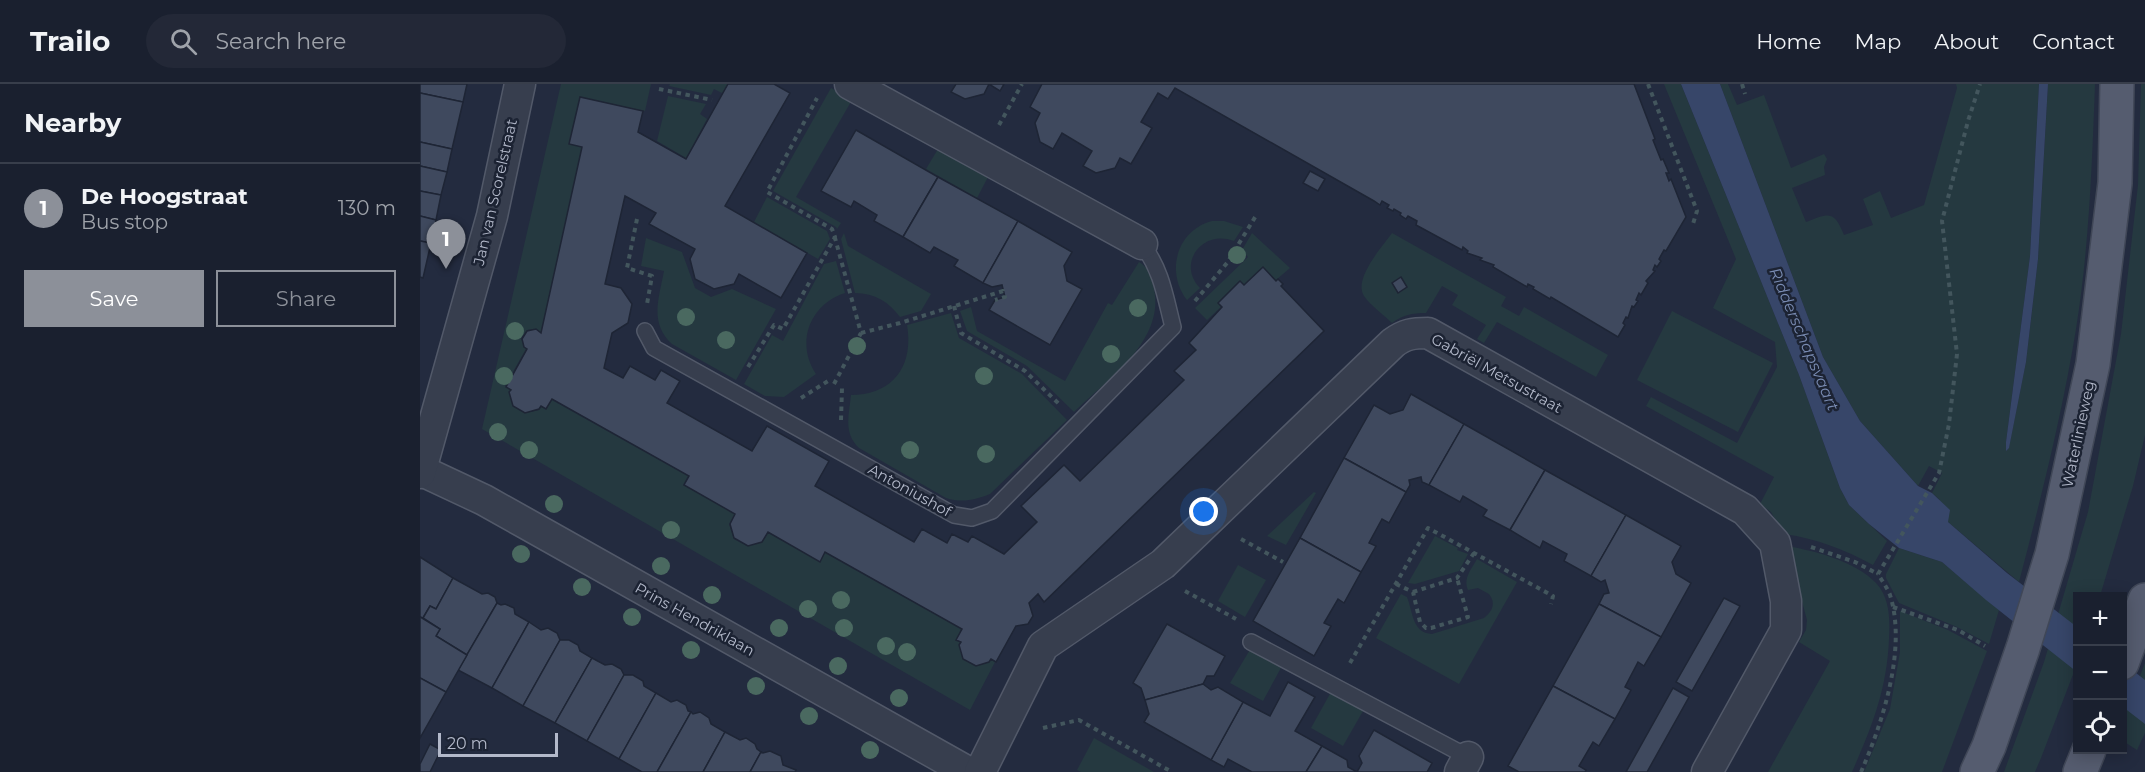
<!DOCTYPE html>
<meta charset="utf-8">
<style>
body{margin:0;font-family:Montserrat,sans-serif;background:#232837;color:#f1f3f6}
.controls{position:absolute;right:18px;bottom:18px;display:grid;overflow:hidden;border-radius:0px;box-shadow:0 3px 15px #0003}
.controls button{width:54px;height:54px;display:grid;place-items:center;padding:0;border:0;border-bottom:2px solid #383e4b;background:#1a202f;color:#f1f3f6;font:30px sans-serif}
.scale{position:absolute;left:18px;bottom:15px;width:120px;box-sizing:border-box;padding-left:6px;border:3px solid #b3b9ca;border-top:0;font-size:16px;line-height:21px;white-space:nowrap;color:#b3b9ca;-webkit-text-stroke:4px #1c2333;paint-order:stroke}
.you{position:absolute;left:784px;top:428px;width:21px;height:21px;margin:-15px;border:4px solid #fff;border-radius:50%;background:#1a73e8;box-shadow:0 0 0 9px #1a73e833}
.badge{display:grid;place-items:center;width:39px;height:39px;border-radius:50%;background:#8c9099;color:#fff;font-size:20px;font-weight:700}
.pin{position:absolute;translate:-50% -50px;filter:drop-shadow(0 2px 3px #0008)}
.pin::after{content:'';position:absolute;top:32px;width:21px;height:18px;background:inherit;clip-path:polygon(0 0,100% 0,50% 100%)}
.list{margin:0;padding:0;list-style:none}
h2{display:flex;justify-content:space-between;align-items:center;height:78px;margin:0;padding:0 24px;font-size:26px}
h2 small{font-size:20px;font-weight:400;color:#9fa3aa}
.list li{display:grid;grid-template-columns:39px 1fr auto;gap:18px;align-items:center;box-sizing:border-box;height:90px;padding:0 24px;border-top:2px solid #383e4b}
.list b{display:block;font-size:22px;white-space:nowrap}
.list p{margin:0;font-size:20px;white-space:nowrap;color:#9fa3aa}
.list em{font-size:20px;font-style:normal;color:#9fa3aa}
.actions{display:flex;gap:12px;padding:18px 24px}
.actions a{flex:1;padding:14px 0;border:2px solid #8c9099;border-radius:0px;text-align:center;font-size:21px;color:#8c9099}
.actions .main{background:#8c9099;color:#fff}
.icon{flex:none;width:33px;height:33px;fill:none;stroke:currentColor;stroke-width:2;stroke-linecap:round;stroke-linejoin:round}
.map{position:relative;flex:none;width:1725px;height:688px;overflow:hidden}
header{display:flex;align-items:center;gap:36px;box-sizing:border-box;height:84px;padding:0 30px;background:#1a202f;border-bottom:2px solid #383e4b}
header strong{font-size:28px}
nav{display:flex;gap:33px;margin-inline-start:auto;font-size:21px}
.search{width:420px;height:54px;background:#232837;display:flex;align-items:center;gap:15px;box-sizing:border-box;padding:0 21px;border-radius:33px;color:#9fa3aa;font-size:22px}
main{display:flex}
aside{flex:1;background:#1a202f}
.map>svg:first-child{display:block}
.green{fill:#253940}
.water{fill:#374669}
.building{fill:#3f495e;stroke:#1e2535;stroke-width:1.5}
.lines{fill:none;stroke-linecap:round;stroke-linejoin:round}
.service-casing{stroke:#525969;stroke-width:18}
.minor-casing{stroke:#525969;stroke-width:33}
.primary-casing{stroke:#404757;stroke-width:36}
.path{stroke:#43565d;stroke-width:4;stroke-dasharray:4.5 4.5;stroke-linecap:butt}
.service{stroke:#373e4e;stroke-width:15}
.minor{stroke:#373e4e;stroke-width:30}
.primary{stroke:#555c6f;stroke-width:33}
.tree{fill:#4a6960}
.labels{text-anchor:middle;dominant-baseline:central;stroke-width:5;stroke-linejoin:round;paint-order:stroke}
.street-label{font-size:15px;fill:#b3b9ca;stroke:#1c2333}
.water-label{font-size:16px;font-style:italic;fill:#798bb2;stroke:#1c2333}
</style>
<header>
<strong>Trailo</strong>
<div class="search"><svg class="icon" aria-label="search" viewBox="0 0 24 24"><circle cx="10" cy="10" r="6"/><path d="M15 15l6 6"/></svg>Search here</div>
<nav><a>Home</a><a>Map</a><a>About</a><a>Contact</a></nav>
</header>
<main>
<aside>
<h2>Nearby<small></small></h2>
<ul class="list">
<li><span class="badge">1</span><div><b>De Hoogstraat</b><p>Bus stop</p></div><em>130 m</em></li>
</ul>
<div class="actions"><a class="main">Save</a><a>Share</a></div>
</aside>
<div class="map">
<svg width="1725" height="688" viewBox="0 0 1725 688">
<rect width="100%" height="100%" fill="#232b3f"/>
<g class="green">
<polygon points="141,0 231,0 225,27 160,13 149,60 162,63 121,248 116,245 107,246 101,254 106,265 85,302 91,306 89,308 93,322 105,329 119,326 121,323 126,325 132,316 268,392 263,401 315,430 309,440 314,455 327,462 342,458 348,449 399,477 405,469 541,545 536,556 540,558 539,561 543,575 555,582 569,578 571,576 575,578 550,626 62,345"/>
<polygon points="250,0 308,0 302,9 294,5 291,11 249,2"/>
<path d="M1244,0h17l118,291 41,113 9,17 38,36 -14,24c-30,-16 -55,-26 -89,-31l-13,-22 -11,-8 14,-27 -128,-71 5,-9 86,46 40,-76 -2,-25 -62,-34 23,-49z"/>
<path d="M1300,0h8l9,21 27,-10 27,73 33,-14 3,5 -3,8 1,8 -33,13 14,34c23,-9 28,-12 38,13l29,-10 -10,-26 17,-8 11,27 33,-13 33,-117 -1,-4h83l-9,172 -24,186v9l3,-4 17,-85 12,-103 10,-175h47c-3,82 -6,164 -19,245 -14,86 -35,169 -57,253l-71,-60 -9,-23 -7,-6 10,-20 -13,-7 -11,20 -58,-65 -37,-64z"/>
<polygon points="1721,0 1725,0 1725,351 1713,402 1680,512 1658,512 1657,580 1621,674 1615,688 1584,688 1624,578 1668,428 1701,250 1718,101"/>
<polygon points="411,4 432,16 376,113 421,139 417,145 416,143 353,107"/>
<polygon points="248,12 286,20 280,30 287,35 266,74 237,57"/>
<polygon points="518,65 568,93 557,114 506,85"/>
<polygon points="347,113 407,147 410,155 398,175 334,138"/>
<path d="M792,137h12l19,6 -9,14c-31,-12 -58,22 -34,47l-13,12c-22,-28 -10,-70 25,-79z"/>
<path d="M424,149l4,13 83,48 -10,17 -21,6c-11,-15 -25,-24 -45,-24l-14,-54z"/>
<polygon points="832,149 870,184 856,196 843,183 824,201 819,197 798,219 801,223 787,236 775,224 828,173 822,166"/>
<path d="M972,149l114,64 -5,9 18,10 5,-9 84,48 -12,22 -99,-55 -13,21 -7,-4 9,-14 -34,-20 6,-10 -16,-9 -16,27c-14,0 -23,2 -34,10 -9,-9 -21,-17 -28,-27 -11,-17 18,-49 28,-63z"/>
<path d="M226,154l36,14 13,36 16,9 21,-8 44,20 -40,71 -64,-36c-23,-21 -13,-46 -8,-73l-23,-5z"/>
<path d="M416,177l9,32c-35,11 -50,50 -29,81l-32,23 -19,-1 -21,-12 28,-49 11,6 41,-77z"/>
<path d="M719,178c9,5 12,14 14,23 15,54 -45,94 -79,127l-47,-46 -60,-35 -7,-20 11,-4 6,24 88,50 43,-78 4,2z"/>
<polygon points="1252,227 1353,279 1318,348 1217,296"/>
<path d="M531,229l8,25 63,36 45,46 -77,74c-16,6 -27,9 -44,4l-87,-50c-16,-15 -10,-33 -8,-53 42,0 63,-29 56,-70z"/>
<polygon points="894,408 896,409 866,461 847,452"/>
<polygon points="1015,452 1038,464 1037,466 1048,470 1039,487 995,500 988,499"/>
<path d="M1367,462c28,5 68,15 89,37 14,15 14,36 13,56 -2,50 -17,88 -37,133h-84l62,-111 -31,-19 7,-12 1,-10z"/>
<polygon points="1479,464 1522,478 1579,526 1569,560 1537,543 1479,519 1466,494 1466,490"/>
<path d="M1057,475l40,23 -58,102 -83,-46 25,-44 6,3c6,15 5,36 25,37l52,-16c9,-7 12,-15 5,-24l-11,-6 -10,2c-5,-12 3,-20 9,-31z"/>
<polygon points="818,481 846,496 825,533 798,517"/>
<polygon points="1480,527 1528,546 1567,567 1522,688 1444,688 1470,625 1480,568"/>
<polygon points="831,564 862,582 843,617 810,599"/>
<polygon points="1725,579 1725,649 1717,666 1703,657 1702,637"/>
<polygon points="911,608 943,627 923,662 891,644"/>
<polygon points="674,654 734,688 661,688 657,686"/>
</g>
<g class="water">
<polygon points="1261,0 1300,0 1403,273 1440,337 1498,402 1512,409 1530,426 1528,438 1587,489 1657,543 1657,588 1566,516 1522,478 1479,464 1449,440 1429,421 1420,404 1379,291"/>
<polygon points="1619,0 1628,0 1618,175 1606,278 1589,364 1586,367 1586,358 1610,172"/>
<polygon points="1702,578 1725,596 1725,640 1703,623"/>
</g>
<g class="building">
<polygon points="0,0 47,0 43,18 0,9"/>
<polygon points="308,0 354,0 370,9 305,122 387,169 361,214 319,190 314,200 294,205 275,195 270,175 275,165 229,140 236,129 205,112 185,200 201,204 212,220 208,239 192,249 184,284 203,294 210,282 235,296 241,286 260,297 247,319 332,367 347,342 409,377 395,402 494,458 502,445 527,459 532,450 548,458 552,452 584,470 617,438 601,422 644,381 660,397 764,296 754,287 776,266 769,259 802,223 798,219 820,197 824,201 843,183 856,197 858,195 863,200 861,202 904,247 624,518 618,510 609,519 613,532 608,540 596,542 576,578 571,575 569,578 556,582 543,575 539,561 541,558 536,556 542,545 405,468 400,478 348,448 342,458 328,462 314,454 310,440 315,430 264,401 269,392 132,315 126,325 121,322 119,325 105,329 93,322 89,308 91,306 86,303 107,265 104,263 102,255 107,247 116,245 121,249 162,63 149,60 160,13 223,27 218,48 266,75"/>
<polygon points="536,0 584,0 580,7 569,0 564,10 545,15 531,8"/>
<polygon points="622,0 1214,0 1235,55 1233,56 1241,76 1243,75 1249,89 1246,89 1249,97 1251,95 1266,133 1246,167 1244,166 1239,175 1241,177 1237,183 1235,181 1233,186 1235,187 1226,197 1228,199 1221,211 1219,209 1216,216 1218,217 1214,223 1212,222 1208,234 1206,233 1203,239 1205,241 1198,253 1131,213 1130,215 1113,205 1114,203 1108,200 1107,203 1073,183 1074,181 1060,176 1062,174 1047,169 1048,167 1043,163 1042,166 996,141 997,137 988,132 986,135 980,131 981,129 974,125 973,127 967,124 969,121 962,117 960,121 954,117 755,4 748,15 738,9 721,38 732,44 711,80 700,74 695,84 676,89 663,82 672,67 642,49 633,65 620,58 615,39 620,29 610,23"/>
<polygon points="0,9 43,18 32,65 0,58"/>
<polygon points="436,46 518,93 483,153 454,137 457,131 434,117 431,123 401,107"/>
<polygon points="0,58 32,65 27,88 0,82"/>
<polygon points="0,82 27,88 21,111 0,107"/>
<polygon points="890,87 905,95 898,107 883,99"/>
<polygon points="518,93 598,137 563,199 534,182 538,176 514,163 510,169 483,153"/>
<polygon points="0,107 21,111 16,136 0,132"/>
<polygon points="0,132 16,136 11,159 0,157"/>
<polygon points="598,137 652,168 644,182 647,197 662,205 630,261 569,226 575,216 585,213 582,201 572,203 563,199"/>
<polygon points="0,157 11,159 3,194 0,193"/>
<polygon points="981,193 987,203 978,209 972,199"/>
<polygon points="991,310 1044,340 1009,401 1002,398 1001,393 989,396 990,401 986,408 924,374 954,321 970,330 983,326"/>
<polygon points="1044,340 1125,386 1090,446 1063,432 1067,426 1043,412 1040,418 1009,401"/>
<polygon points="924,374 986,408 969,439 962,435 949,459 956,462 941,488 880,454"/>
<polygon points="1125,386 1206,431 1171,492 1144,477 1147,470 1123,457 1120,464 1090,446"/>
<polygon points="1206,431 1261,462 1252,478 1256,490 1271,499 1241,553 1179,520 1184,510 1189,509 1185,496 1181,498 1171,492"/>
<polygon points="880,454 941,488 924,519 918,515 904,539 911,542 894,572 833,537"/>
<polygon points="0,473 33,494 16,525 10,522 3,534 0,533"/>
<polygon points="33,494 62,510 68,509 75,513 77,519 47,571 16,552 20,545 3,534 10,522 16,525"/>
<polygon points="1304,514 1320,522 1272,607 1256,598"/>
<polygon points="77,519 81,521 85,520 94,524 95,530 109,538 72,604 38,586"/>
<polygon points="1179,520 1241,553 1224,582 1218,578 1205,603 1211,606 1195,635 1133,602"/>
<polygon points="0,533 20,545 16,552 47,571 26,608 0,594"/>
<polygon points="109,538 121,546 128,544 137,549 140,556 103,622 72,604"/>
<polygon points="747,540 805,572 794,592 787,592 783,600 725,616 721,604 713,599"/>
<polygon points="140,556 149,556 158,561 160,567 172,574 135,639 103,622"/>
<polygon points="172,574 185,581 192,580 201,585 204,591 167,657 135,639"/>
<polygon points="204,591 213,591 223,597 224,602 236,609 199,675 167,657"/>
<polygon points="0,594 26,608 0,654"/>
<polygon points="868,598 895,613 875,647 902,662 886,688 832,688 808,675 804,683 791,676 823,618 850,632"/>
<polygon points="783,600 791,606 798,603 823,618 791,676 724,638 729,630 725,616"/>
<polygon points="1133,602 1195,635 1179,662 1173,658 1159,682 1166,686 1165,688 1099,688 1088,682"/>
<polygon points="1253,604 1269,613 1227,688 1206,688"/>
<polygon points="236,609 251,618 257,616 266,621 268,627 271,628 237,688 222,688 199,675"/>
<polygon points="271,628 273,630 280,628 289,634 291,640 305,648 283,688 237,688"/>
<polygon points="954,646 1012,679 1007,688 937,688 942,679 939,672"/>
<polygon points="305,648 320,656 326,654 335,660 337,665 341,668 330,688 283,688"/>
<polygon points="10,660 21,666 10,688 0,688 0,680"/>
<polygon points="902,662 927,676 928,683 937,688 886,688"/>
<polygon points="350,667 361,672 363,681 376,686 375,688 330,688 341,668 343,669"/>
</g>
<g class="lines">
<defs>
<g id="service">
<path d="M225,247l9,17 300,167 18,3 20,-7 181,-184c-8,-31 -11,-56 -31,-83"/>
<polyline points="831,558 1048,673"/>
</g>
<g id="minor">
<polyline points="430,0 722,160"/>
<polyline points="0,386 64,416 105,439 548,688"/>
<polyline points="0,389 72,132 100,0"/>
<path d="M560,688l63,-126 120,-82 230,-221c12,-9 20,-10 35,-10l317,177 30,33 11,58v29l-79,142"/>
<polyline points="1040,688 1048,673"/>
</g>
<g id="primary">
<polyline points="1702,579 1725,516"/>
<polyline points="1557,688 1569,662 1603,564 1632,470 1673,280 1695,99 1697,0"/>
<polyline points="1660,688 1669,666"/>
</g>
</defs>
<use href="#service" class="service-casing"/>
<use href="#minor" class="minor-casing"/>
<use href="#primary" class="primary-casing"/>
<g class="path">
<polyline points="1228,0 1277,127 1272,143"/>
<polyline points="1322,0 1325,10"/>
<polyline points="239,5 292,16"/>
<polyline points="579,41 602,0"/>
<polyline points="217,135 207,184 232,192 227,220"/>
<polyline points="775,217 807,179 837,130"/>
<polyline points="534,222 541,249 605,287 639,320"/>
<polyline points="441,249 480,239 583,207 585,213 575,216"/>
<polyline points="328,283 354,241 363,245 415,153 412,145 347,108 397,14"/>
<polyline points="414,300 441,249 415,154"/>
<polyline points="381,314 408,297"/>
<polyline points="421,336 422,304"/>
<polyline points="821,455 863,478"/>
<polyline points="1391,463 1435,478 1458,490"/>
<polyline points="976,500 993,508 1000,538 1006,544 1011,544 1048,533 1037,494"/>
<polyline points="765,507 816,535"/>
<polyline points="993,508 1037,494 1054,469"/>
<polyline points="1473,523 1538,546 1565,562"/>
<polyline points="930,579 1008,444 1133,512 1131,520"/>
<polyline points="623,644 659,636 752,688"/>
<path d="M1441,688c22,-50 46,-124 29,-177 -3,-8 -8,-14 -12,-21l61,-101 10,-49 8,-70 -15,-133 26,-100 12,-37"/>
</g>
<use href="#service" class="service"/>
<use href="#minor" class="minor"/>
<use href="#primary" class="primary"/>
</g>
<g class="tree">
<circle cx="817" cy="171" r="9"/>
<circle cx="718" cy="224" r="9"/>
<circle cx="266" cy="233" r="9"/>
<circle cx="95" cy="247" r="9"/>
<circle cx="306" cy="256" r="9"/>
<circle cx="437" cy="262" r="9"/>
<circle cx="691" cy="270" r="9"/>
<circle cx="84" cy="292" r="9"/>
<circle cx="564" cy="292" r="9"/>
<circle cx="78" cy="348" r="9"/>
<circle cx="109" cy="366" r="9"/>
<circle cx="490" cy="366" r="9"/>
<circle cx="566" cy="370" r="9"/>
<circle cx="134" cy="420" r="9"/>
<circle cx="251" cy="446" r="9"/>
<circle cx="101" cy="470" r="9"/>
<circle cx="241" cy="482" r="9"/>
<circle cx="162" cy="503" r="9"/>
<circle cx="292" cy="511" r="9"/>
<circle cx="421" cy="516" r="9"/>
<circle cx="388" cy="525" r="9"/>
<circle cx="212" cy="533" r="9"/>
<circle cx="359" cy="544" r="9"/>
<circle cx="424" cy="544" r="9"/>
<circle cx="466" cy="562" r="9"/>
<circle cx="271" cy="566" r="9"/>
<circle cx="487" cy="568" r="9"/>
<circle cx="418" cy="582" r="9"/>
<circle cx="336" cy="602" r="9"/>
<circle cx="479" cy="614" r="9"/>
<circle cx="389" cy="632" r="9"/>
<circle cx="450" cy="666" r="9"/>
</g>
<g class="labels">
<g class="street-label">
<text transform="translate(75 108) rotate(-77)">Jan van Scorelstraat</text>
<text transform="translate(1077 289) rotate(29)">Gabriël Metsustraat</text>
<text transform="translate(1658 350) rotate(-78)">Waterlinieweg</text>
<text transform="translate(490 406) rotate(29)">Antoniushof</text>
<text transform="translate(275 535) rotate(29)">Prins Hendriklaan</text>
</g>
<g class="water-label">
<text transform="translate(1384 255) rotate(67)">Ridderschapsvaart</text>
</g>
</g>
</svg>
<div class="controls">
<button>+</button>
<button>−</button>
<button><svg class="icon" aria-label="locate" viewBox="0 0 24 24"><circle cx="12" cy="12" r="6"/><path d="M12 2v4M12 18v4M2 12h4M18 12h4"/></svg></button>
</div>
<div class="scale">20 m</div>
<div class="you"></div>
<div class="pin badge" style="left:26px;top:185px">1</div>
</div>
</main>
